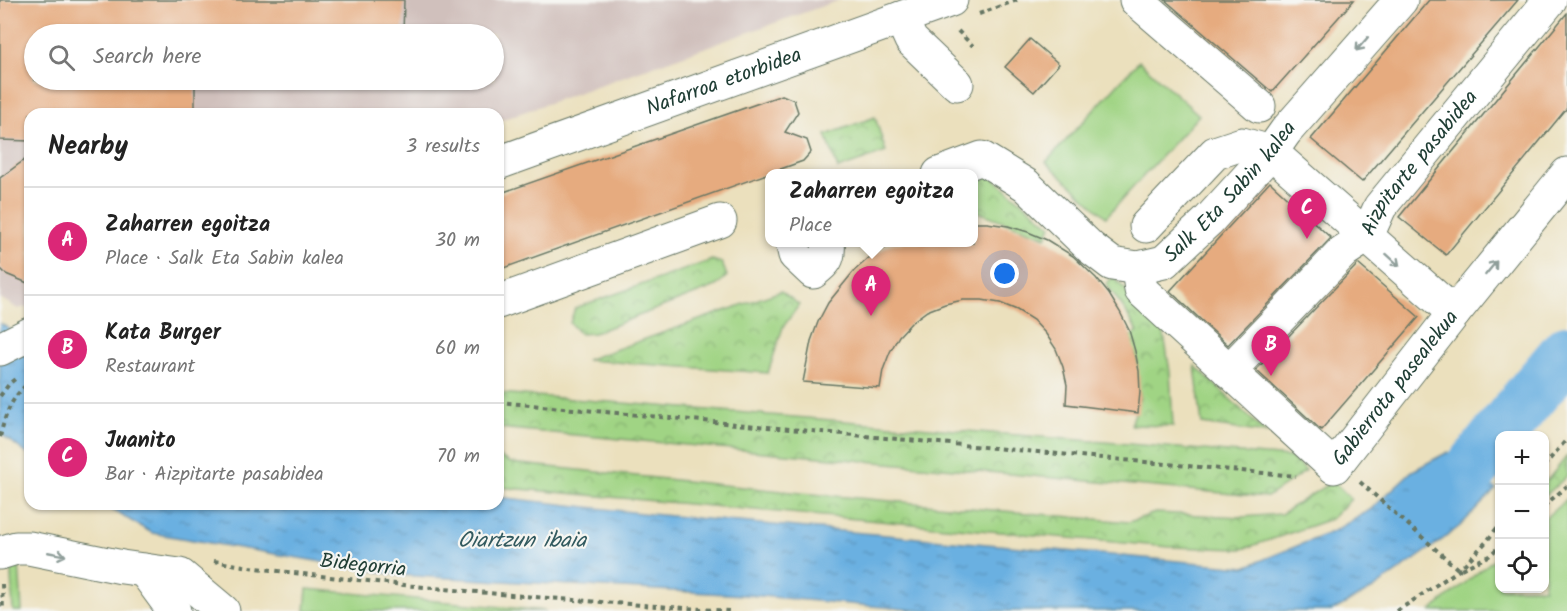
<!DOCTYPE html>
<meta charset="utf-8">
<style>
body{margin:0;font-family:Kalam,sans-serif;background:#f2f2f2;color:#222}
.controls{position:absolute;right:18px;bottom:18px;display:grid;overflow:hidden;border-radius:12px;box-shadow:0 2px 4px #0004}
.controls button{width:54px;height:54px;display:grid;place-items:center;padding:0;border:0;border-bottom:2px solid #e0e0e0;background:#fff;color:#222;font:30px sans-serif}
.you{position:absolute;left:1005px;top:274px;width:21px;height:21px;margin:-15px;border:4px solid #fff;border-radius:50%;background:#1a73e8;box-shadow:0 0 0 9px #1a73e833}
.badge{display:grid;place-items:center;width:39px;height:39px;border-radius:50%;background:#db2777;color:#fff;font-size:20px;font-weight:700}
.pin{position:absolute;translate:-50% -50px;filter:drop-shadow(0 2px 3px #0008)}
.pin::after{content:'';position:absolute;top:32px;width:21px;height:18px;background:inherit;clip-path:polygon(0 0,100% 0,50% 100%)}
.popup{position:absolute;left:765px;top:169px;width:213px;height:78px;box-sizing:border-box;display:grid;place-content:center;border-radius:12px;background:#fff;filter:drop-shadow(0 2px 4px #0005);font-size:20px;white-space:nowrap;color:#767676}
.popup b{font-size:22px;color:#222}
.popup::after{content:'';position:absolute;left:50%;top:100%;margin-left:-12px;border:12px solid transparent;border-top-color:#fff}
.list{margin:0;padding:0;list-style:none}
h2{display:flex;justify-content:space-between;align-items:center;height:78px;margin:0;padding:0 24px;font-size:26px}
h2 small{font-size:20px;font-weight:400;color:#767676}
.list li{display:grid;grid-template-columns:39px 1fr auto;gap:18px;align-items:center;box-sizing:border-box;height:108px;padding:0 24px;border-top:2px solid #e0e0e0}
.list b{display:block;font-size:22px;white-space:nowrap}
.list p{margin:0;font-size:20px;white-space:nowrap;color:#767676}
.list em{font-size:20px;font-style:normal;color:#767676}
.icon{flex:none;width:33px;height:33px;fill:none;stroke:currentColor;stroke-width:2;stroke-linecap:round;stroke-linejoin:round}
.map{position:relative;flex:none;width:1567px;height:611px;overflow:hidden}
.search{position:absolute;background:#fff;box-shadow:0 2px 4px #0004;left:24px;top:24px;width:480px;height:66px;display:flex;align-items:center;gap:15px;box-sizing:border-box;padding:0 21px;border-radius:33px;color:#767676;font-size:22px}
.panel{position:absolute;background:#fff;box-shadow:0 2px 4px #0004;left:24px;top:108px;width:480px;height:402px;border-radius:18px}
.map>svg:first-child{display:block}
.industrial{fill:#d0c0bc;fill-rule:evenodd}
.grass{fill:url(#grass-tufts);stroke:#60885c;stroke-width:1.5}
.park{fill:url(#park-crowns);stroke:#60885c;stroke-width:1.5}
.pitch{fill:#a0d484;stroke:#60885c;stroke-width:1.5}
.water{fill:url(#water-ripples);stroke:#45768a;stroke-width:1.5}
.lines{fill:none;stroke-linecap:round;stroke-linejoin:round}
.river{stroke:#6bb0e1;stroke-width:54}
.building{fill:#e6ab7f}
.minor-casing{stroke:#667664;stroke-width:35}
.major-casing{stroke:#667664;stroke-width:35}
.path{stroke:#667664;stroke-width:4;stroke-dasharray:4.5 4.5;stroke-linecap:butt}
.minor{stroke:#fff;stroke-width:33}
.major{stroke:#fff;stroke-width:33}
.oneway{stroke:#8f9e9a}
.labels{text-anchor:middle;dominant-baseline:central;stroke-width:4.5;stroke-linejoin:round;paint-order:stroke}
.street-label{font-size:21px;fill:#1f3d34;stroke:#f6f6f2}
.water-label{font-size:22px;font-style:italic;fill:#325a5f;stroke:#f6f6f2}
</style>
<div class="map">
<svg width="1567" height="611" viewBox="0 0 1567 611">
<defs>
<pattern id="grass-tufts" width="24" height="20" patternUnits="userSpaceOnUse" patternTransform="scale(1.5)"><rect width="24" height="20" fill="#a0d484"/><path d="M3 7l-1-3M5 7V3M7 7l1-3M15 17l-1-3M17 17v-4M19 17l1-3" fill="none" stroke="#82ad6d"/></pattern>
<pattern id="park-crowns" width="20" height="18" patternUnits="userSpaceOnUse" patternTransform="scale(1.5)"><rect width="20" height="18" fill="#a0d484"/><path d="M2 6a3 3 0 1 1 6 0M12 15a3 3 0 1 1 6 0" fill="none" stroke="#82ad6d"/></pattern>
<pattern id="water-ripples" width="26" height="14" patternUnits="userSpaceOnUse" patternTransform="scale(1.5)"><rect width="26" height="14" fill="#6bb0e1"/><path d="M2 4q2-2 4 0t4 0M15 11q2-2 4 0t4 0" fill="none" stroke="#5790b7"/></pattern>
</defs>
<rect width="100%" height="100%" fill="#f6f6f2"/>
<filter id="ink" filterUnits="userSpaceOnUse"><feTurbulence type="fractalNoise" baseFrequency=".0167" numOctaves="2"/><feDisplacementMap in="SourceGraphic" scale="12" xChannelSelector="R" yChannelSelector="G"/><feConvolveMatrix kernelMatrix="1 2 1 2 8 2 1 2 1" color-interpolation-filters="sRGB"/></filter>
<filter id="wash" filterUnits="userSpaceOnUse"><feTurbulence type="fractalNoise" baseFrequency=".008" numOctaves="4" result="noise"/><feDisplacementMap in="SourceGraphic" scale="24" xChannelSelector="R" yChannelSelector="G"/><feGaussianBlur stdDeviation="1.35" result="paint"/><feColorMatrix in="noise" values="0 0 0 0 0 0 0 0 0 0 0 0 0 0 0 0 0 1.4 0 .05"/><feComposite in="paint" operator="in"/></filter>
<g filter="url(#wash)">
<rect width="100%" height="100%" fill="#ebe0bd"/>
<path class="industrial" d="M0,0h840l-342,121v-7h-468v192l-12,3 -18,-11zM34,34h460v46h-460z"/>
<polygon class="grass" points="10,559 19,562 22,611 13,611"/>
<g class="park">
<polygon points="875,117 886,152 838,169 826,135"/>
<polygon points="986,172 1051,226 1046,237 973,210 973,176"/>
<polygon points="712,260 722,263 727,276 716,286 594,333 580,334 570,323 575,308"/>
<polygon points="1113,277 1163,328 1170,372 1173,426 1131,425 1140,398 1137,358 1129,337 1138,332 1123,307 1106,284"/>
<polygon points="781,291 799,305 783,327 768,373 586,360"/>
<polygon points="1195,366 1266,433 1202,424"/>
<polygon points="498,393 1290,457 1306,471 1267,497 498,428"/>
<polygon points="498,456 511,463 801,493 1129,522 1155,513 1243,517 1281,514 1333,481 1351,499 1331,519 1243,549 1170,547 498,487"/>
<polygon points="1567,456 1567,476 1545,496 1545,483"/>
</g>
<g class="pitch">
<polygon points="1139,61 1199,115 1106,217 1046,162"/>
<polygon points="1567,499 1567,611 1431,611 1499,555 1500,588 1544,588 1545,518"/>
<polygon points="307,589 546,611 305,611"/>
</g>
<g class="water">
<polygon points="0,323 30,343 30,456 0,433"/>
<polygon points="1448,452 1496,489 1460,526 1442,540 1373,589 1332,611 926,611 761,596 398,575 152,533 102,504 498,504 498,497 650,514 1245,567 1334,531 1370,510 1412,471"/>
</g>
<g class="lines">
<polyline class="river" points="1417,520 1440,503 1472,469 1520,408 1567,352"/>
</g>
<g id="blocks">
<g class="building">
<polygon points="0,0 404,0 403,34 34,34 34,80 195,80 195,114 30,114 30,141 0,140"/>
<polygon points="1165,0 1354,0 1272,92"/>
<polygon points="1429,0 1518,0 1362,182 1311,139"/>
<polygon points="1567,13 1567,108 1446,255 1399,217"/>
<polygon points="1030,39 1059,64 1034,92 1005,67"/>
<polygon points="782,95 794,100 798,112 785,132 807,140 811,152 803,161 498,270 498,194"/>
<polygon points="30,156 30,284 6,274 0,268 0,178"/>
<polygon points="1270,182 1331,238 1228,345 1170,291"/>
<polygon points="973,223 987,223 1008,226 1028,232 1047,240 1073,256 1096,278 1109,294 1120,312 1129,330 1135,351 1139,371 1140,392 1138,413 1066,404 1067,385 1063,367 1056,349 1046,334 1033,320 1017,310 1000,303 982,300 963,300 945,304 927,311 912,322 899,336 890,352 883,370 880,388 803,382 811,341 818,322 828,303 854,271 870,257 893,243 973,243"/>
<polygon points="1358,264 1419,317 1321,430 1256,370"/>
</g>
</g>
</g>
<g filter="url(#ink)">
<use href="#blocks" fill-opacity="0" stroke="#667664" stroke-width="1.5"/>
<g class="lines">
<defs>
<g id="minor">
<polyline points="1136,0 1259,106"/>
<polyline points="901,18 911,40 957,84"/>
<path id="s1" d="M939,174l43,-16 44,27 65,63 21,16 26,4 26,-6 44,-41 63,-69 15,-21 115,-131"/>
<polyline points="1146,226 1215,153 1242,144 1271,152 1454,313"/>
<path d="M792,242l3,13 18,17c12,-9 17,-13 15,-30"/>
<path id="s2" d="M1138,268l3,22 193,177 120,-154 113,-139"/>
<polyline points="498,302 720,221"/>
<path id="s3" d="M1229,371l115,-120 23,-15 13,-29 170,-207"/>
<polyline points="0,553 16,548 29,548 122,567 180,575 223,611"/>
<polyline points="144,570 174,611"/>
</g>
<g id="major">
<path id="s4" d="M498,163l453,-163"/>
<polyline points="0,349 30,334"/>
</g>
</defs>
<use href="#minor" class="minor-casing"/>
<use href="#major" class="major-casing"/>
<g class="path">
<polyline points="979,14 1017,0"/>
<polyline points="958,31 973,46"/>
<polyline points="0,396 10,383 15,379"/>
<polyline points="498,402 1296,476"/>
<path d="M0,437c5,-22 11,-40 30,-55"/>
<polyline points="1544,466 1567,439"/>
<polyline points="1360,482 1459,570 1489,556 1500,546"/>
<polyline points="1544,506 1567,486"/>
<path d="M214,561c54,10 108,15 162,21 118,13 236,21 354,29"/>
<polyline points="2,584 3,611"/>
<polyline points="1397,611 1459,570 1487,541 1500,524"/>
</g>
<use href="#minor" class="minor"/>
<use href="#major" class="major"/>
</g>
<defs><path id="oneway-shaft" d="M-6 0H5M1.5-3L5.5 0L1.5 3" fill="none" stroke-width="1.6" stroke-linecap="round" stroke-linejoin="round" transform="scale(1.5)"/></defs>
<g class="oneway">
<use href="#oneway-shaft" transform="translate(1362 44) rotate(131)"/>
<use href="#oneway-shaft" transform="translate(1393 260) rotate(42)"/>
<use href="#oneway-shaft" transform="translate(1491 268) rotate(-51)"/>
<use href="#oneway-shaft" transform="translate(57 554) rotate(11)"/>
</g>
</g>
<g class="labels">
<g class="street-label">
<text stroke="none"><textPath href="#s4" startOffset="240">Nafarroa etorbidea</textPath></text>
<text stroke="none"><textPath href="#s3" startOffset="284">Aizpitarte pasabidea</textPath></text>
<text stroke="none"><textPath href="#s1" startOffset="364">Salk Eta Sabin kalea</textPath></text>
<text stroke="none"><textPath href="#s2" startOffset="384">Gabierrota pasealekua</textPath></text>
<text transform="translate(363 566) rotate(6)">Bidegorria</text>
</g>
<g class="water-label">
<text x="522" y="541">Oiartzun ibaia</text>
</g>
</g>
</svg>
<div class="controls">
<button>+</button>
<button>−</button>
<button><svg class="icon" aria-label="locate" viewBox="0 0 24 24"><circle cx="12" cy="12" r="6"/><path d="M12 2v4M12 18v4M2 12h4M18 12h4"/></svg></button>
</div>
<div class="you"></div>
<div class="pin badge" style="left:871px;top:316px">A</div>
<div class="popup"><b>Zaharren egoitza</b>Place</div>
<div class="pin badge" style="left:1271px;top:376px">B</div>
<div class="pin badge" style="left:1307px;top:239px">C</div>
<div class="search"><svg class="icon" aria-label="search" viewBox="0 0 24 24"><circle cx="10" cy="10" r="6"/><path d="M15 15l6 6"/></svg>Search here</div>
<section class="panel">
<h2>Nearby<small>3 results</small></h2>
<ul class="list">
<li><span class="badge">A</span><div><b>Zaharren egoitza</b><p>Place · Salk Eta Sabin kalea</p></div><em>30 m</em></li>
<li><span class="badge">B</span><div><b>Kata Burger</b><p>Restaurant</p></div><em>60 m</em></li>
<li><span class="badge">C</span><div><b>Juanito</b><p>Bar · Aizpitarte pasabidea</p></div><em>70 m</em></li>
</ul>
</section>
</div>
